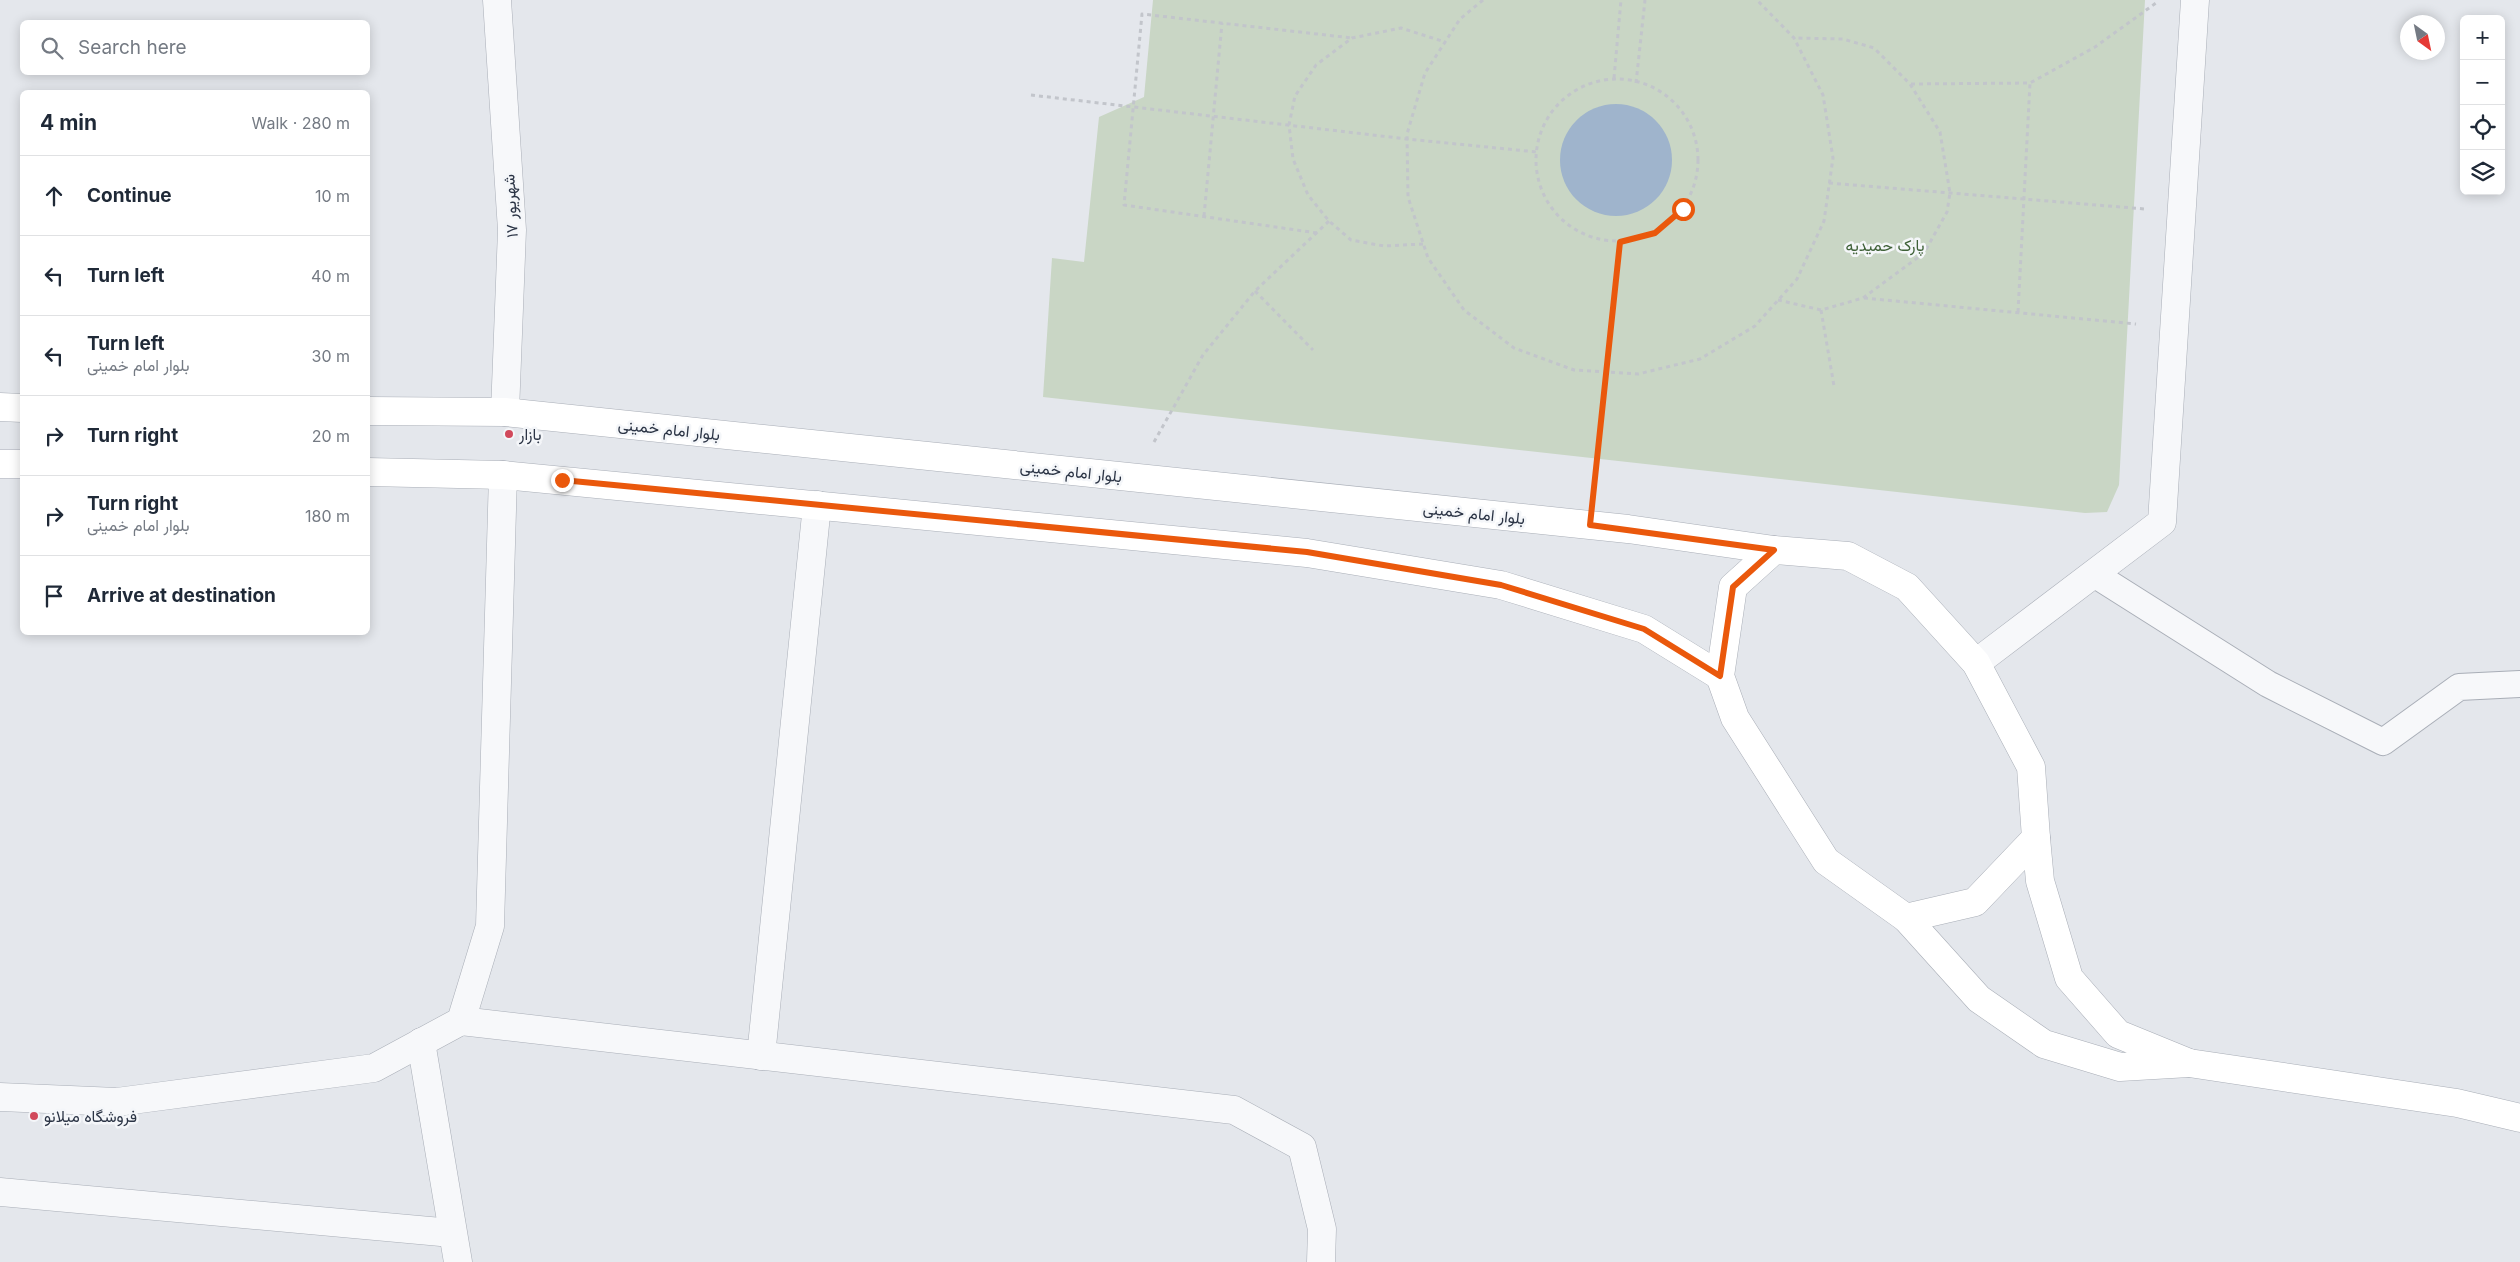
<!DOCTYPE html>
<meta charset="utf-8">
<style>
body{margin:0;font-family:Inter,Vazirmatn,sans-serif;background:#f6f6f7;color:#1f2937}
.controls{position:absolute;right:15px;top:15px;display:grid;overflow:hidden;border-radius:8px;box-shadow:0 2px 12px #0003}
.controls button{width:45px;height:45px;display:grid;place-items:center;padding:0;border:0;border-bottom:1px solid #e0e1e3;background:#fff;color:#1f2937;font:25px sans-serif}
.compass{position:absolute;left:2400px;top:15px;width:45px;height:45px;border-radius:50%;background:#fff;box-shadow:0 2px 12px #0003;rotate:147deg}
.stop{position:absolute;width:15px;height:15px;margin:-11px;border:4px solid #ea580c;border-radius:50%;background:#fff}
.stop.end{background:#ea580c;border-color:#fff;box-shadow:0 1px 5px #0008}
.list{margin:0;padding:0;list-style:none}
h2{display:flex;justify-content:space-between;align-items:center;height:65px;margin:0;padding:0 20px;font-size:21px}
h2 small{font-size:16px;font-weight:400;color:#747a83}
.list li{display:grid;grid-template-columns:32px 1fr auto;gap:15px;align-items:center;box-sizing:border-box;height:80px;padding:0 20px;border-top:1px solid #e0e1e3}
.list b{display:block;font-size:19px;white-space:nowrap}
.list p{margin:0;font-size:16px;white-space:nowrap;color:#747a83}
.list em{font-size:16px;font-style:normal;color:#747a83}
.icon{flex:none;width:28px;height:28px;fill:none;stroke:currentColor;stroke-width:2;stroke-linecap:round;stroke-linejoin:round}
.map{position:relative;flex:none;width:2520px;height:1262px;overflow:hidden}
.search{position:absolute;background:#fff;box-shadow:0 2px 12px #0003;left:20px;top:20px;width:350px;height:55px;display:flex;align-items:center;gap:12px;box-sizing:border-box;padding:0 18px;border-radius:8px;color:#747a83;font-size:19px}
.panel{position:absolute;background:#fff;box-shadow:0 2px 12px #0003;left:20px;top:90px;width:350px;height:545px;border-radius:8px}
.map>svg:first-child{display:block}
.green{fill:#c9d6c5}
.water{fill:#9fb4cc}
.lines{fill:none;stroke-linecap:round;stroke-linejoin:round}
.lane-casing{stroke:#a9aeb7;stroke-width:28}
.street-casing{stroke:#a9aeb7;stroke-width:29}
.secondary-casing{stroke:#a9aeb7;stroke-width:29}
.path{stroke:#c2c5cb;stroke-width:3;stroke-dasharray:4 4;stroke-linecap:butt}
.lane{stroke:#f7f8fa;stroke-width:26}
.street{stroke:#f7f8fa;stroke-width:28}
.secondary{stroke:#fff;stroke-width:28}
.route{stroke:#ea580c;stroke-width:6}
.poi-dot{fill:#d1495b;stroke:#f4f6f9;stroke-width:2}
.labels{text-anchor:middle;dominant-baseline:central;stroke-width:5;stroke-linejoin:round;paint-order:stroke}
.street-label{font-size:16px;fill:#2b3445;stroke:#f4f6f9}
.park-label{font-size:16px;fill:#3f6138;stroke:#f4f6f9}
.poi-label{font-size:16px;fill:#2b3445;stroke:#f4f6f9;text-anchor:start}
</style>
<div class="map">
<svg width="2520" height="1262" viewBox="0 0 2520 1262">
<rect width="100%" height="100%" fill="#e4e7ec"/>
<polygon class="green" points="1153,0 2145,0 2119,485 2107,512 2085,513 1043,397 1052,258 1084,262 1099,117 1144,97"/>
<circle class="water" cx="1616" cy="160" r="56"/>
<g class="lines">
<defs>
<polyline id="lane" points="2094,574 2268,684 2383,742 2459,687 2520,684"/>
<g id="street">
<polyline points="497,0 512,230 505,412"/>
<polyline points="1976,663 2162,522 2195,0"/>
<polyline points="461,1021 1234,1110 1302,1147 1322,1229 1321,1262"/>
<polyline points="421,1042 458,1262"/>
<polyline points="761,1056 817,505"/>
<polyline points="0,1097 117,1102 374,1068 461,1021 490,926 503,475"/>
<polyline points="0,1192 452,1233"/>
</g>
<g id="secondary">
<polyline points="0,407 22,408"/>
<polyline points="368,411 505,412 1628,529 1774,550"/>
<polyline points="0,464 22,464"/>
<polyline points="368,472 503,475 1307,553 1501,585 1644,629 1720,676"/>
<polygon points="1774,550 1848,556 1907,587 1976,663 2031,767 2036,838 1975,902 1906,918 1826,861 1735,718 1720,676 1733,587"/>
<polyline points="1906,918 1979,999 2044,1044 2120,1067 2189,1063 2118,1034 2069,978 2040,881 2036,838"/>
<polyline points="2189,1063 2457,1103 2520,1118"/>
</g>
</defs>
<use href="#lane" class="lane-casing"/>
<use href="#street" class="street-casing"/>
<use href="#secondary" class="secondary-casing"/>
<g class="path">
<polyline points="1483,0 1460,19 1425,73 1407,134 1408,197 1428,258 1464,310 1514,348 1574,370 1638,374 1700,359 1755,326 1797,279 1824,221 1833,158 1823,95 1794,38 1757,0"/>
<polyline points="1614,78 1621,0"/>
<circle cx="1617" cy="160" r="81"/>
<polyline points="1636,83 1645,0"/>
<polyline points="1911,84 2030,83 2095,47 2156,3"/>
<polyline points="1031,95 1407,139 1537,152"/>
<polyline points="1829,183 2145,209"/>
<polyline points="1204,216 1222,23"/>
<polyline points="1317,233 1124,205 1142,14 1352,38"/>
<polyline points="1423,244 1384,246 1351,240 1329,221 1308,195 1293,159 1289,125 1295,96 1316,65 1352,38 1401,28 1445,42"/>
<polyline points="1255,291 1313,350"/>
<polyline points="1864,298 2136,324"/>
<polyline points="1778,300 1821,310 1863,298 1924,253 1947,212 1950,193 1940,132 1910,84 1874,48 1843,39 1794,38"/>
<polyline points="1821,310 1834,386"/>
<polyline points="2018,312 2030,83"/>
<polyline points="1154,442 1203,355 1255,291 1329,221"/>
<polyline points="1594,488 1620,242"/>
</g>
<use href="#lane" class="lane"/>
<use href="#street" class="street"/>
<use href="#secondary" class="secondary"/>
</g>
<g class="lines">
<polyline class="route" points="562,480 1307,552 1501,585 1644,629 1720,676 1733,587 1774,550 1590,525 1620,242 1655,233 1683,209"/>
</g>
<g class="poi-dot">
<circle cx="509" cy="434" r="5"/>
<circle cx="34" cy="1116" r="5"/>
</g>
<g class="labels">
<g class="street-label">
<text transform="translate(510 206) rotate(-93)">۱۷ شهریور</text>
<text transform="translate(669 429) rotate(6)">بلوار امام خمینی</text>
<text transform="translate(1071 471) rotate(6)">بلوار امام خمینی</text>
<text transform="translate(1474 513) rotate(6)">بلوار امام خمینی</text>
</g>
<g class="park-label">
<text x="1885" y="245">پارک حمیدیه</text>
</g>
<g class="poi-label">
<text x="519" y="434">بازار</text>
<text x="44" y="1116">فروشگاه میلانو</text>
</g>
</g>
</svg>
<div class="controls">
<button>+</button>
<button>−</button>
<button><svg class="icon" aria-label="locate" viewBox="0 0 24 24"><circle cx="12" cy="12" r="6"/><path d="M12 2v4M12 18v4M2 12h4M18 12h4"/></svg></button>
<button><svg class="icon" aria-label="layers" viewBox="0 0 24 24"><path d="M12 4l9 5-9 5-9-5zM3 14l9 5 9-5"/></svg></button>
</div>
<svg class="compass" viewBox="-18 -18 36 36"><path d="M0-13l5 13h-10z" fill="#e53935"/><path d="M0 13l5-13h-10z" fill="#747a83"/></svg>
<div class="stop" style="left:1683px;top:209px"></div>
<div class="stop end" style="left:562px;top:480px"></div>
<div class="search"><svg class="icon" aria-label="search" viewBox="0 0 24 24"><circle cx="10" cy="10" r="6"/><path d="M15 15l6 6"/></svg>Search here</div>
<section class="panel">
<h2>4 min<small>Walk · 280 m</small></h2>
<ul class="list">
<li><svg class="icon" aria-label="ahead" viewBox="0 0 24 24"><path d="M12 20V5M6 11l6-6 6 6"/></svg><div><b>Continue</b></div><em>10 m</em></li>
<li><svg class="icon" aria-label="left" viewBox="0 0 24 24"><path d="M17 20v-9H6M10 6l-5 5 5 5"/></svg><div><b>Turn left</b></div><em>40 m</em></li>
<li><svg class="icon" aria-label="left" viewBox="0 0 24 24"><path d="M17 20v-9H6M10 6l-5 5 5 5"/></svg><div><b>Turn left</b><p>بلوار امام خمینی</p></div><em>30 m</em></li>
<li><svg class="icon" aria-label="right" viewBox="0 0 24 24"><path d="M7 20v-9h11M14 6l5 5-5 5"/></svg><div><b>Turn right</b></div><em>20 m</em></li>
<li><svg class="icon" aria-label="right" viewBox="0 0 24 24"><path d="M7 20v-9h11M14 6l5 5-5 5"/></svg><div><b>Turn right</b><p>بلوار امام خمینی</p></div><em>180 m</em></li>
<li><svg class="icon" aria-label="arrive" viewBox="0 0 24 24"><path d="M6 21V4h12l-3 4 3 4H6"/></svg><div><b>Arrive at destination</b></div></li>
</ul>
</section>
</div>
